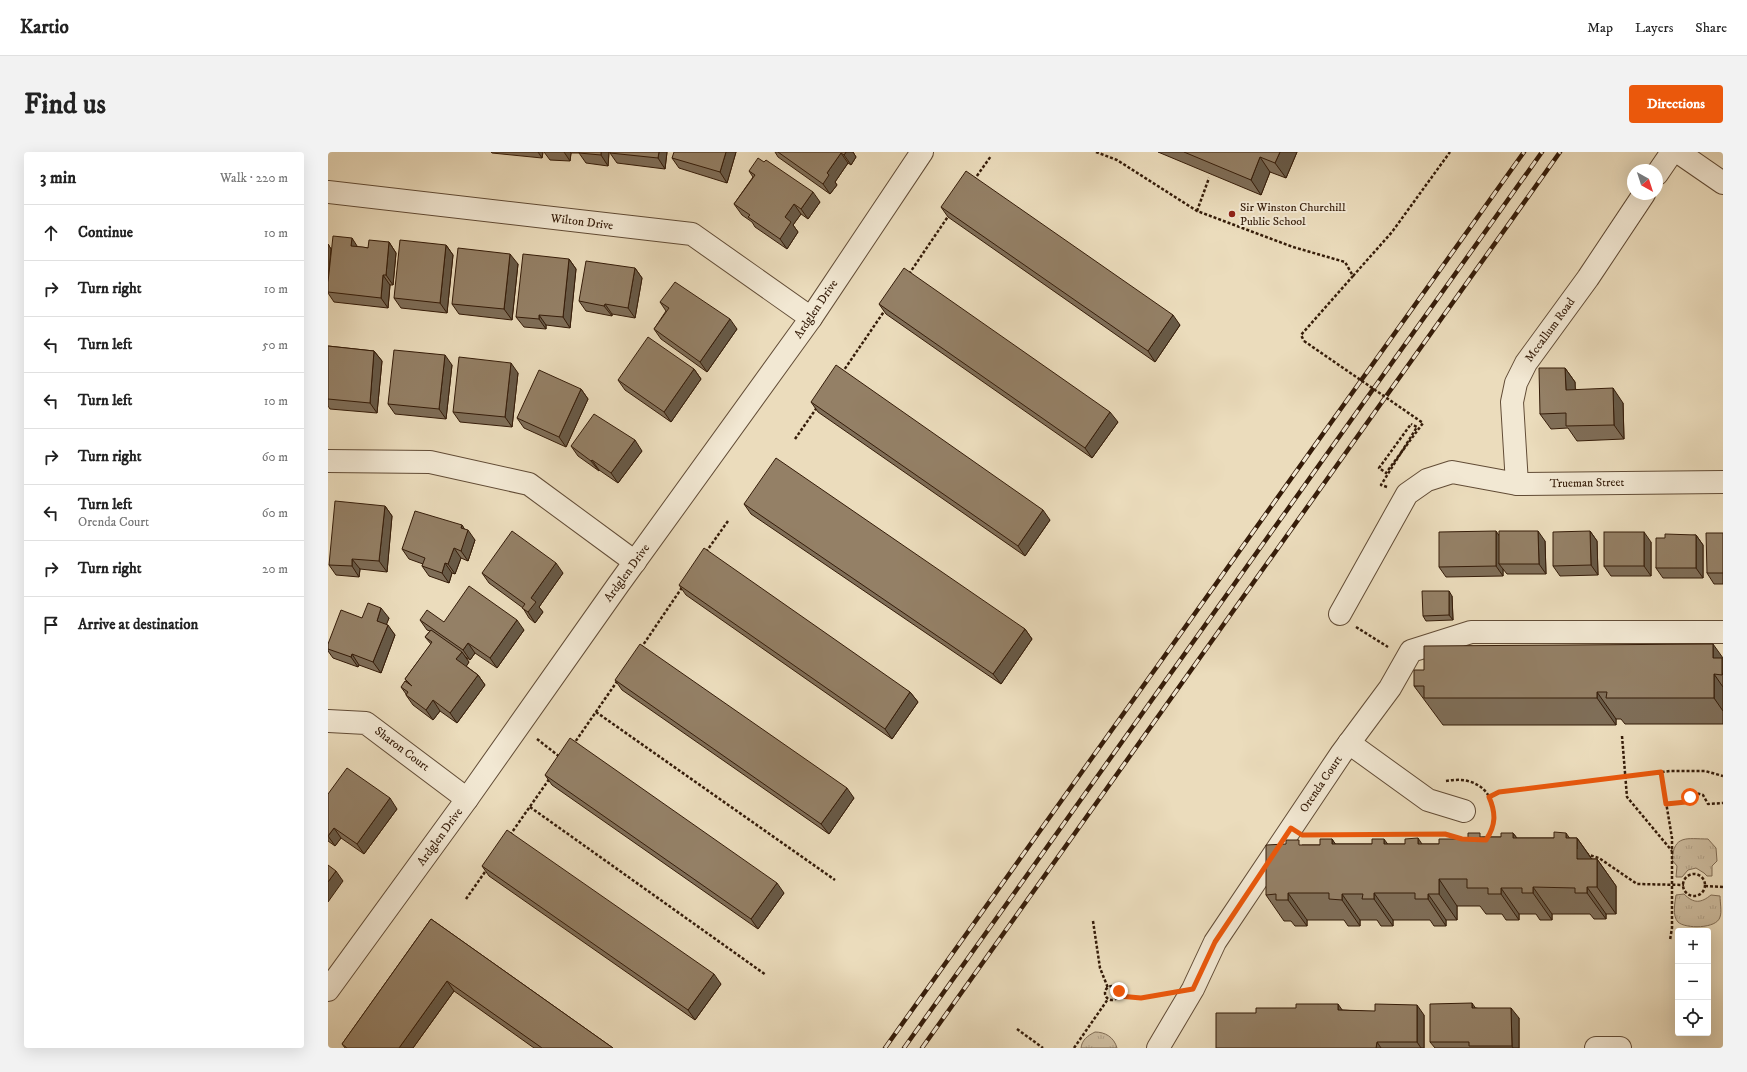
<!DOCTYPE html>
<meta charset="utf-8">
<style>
body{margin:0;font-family:"IM FELL DW Pica",serif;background:#f2f2f2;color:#222}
.controls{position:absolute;right:12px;bottom:12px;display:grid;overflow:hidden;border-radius:4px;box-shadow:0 4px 16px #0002}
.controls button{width:36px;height:36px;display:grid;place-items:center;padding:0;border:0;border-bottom:1px solid #e0e0e0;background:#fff;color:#222;font:20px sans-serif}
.compass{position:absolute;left:1299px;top:12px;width:36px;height:36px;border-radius:50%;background:#fff;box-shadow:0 4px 16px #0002;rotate:141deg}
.stop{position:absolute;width:12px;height:12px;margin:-9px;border:3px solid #ea580c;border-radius:50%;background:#fff}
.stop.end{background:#ea580c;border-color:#fff;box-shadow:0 1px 4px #0008}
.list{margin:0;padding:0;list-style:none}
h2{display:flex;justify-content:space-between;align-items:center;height:52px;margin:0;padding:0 16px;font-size:17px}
h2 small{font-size:13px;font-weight:400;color:#767676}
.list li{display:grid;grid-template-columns:26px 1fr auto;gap:12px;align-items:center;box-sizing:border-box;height:56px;padding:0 16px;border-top:1px solid #e0e0e0}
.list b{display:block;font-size:15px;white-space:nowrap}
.list p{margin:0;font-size:13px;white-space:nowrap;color:#767676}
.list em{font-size:13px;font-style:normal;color:#767676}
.icon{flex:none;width:22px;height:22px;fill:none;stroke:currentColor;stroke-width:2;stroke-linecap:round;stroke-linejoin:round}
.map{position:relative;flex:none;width:1395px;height:896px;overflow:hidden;border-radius:4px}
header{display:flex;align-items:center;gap:24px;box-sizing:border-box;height:56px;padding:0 20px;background:#fff;border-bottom:1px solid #e0e0e0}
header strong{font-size:19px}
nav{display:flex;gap:22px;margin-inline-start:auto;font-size:14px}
.intro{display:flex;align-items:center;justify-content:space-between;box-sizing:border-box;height:96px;padding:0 24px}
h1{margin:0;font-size:28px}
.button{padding:10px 18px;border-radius:4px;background:#ea580c;color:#fff;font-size:14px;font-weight:700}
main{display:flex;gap:24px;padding:0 24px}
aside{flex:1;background:#fff;border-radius:4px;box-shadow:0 4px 16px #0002}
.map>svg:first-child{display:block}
.park{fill:url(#park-tufts);stroke:#806c54}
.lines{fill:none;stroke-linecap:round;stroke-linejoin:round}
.minor-casing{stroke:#624c36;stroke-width:24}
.path{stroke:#351c09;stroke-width:2.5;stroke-dasharray:3 2;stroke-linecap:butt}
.minor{stroke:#f2e8d3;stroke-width:22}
.rail-casing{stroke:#351c09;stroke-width:4.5}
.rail{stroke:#f2e8d3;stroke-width:3;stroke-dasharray:9;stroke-linecap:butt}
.path-bridge{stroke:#351c09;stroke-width:2.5;stroke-dasharray:3 2;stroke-linecap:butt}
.wall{fill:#7f6e58;stroke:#351c09}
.shaded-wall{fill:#685a47;stroke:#351c09}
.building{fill:#948066;stroke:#351c09}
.route{stroke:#ea580c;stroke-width:5}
.poi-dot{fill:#8f2418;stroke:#f2e8d3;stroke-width:1.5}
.labels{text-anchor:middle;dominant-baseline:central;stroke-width:4;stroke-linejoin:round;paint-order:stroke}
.poi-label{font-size:12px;fill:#351c09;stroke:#f2e8d3;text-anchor:start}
.street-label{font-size:12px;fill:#351c09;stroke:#f2e8d3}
</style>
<header>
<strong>Kartio</strong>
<nav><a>Map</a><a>Layers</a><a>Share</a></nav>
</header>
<div class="intro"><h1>Find us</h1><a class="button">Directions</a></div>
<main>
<aside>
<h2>3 min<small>Walk · 220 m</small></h2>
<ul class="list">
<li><svg class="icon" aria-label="ahead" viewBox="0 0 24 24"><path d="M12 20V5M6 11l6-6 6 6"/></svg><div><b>Continue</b></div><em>10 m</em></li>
<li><svg class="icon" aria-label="right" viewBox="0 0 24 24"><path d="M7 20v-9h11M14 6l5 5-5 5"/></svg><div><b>Turn right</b></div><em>10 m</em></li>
<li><svg class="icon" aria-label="left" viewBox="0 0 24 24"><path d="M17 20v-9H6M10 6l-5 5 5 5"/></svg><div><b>Turn left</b></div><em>50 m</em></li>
<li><svg class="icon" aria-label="left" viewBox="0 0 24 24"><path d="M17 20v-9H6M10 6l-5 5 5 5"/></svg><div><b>Turn left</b></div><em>10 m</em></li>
<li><svg class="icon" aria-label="right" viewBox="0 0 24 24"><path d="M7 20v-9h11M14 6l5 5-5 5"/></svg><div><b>Turn right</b></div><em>60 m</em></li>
<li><svg class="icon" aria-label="left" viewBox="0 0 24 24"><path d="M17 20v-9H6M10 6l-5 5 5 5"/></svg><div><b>Turn left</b><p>Orenda Court</p></div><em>60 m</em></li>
<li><svg class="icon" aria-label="right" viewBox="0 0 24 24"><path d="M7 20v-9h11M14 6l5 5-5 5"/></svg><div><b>Turn right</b></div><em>20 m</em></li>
<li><svg class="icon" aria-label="arrive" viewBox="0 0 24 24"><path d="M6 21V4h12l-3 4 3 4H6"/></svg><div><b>Arrive at destination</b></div></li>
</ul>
</aside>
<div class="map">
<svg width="1395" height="896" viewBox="0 0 1395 896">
<defs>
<pattern id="park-tufts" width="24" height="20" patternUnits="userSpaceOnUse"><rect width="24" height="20" fill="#ccbb9e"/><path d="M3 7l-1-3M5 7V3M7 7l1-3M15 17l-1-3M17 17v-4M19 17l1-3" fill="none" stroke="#b0a087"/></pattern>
</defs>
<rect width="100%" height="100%" fill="#ebdcbc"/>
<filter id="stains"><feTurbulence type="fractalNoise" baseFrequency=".005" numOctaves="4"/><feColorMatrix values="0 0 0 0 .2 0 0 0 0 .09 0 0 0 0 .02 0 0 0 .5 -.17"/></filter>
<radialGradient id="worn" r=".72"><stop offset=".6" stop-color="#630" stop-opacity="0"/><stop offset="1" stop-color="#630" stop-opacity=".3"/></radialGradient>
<g class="park">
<path d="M1380,687l8,9 1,13 -5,5v10h-5l-3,-3 -8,-5 -8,2 -6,7h-6l1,-11 -5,-6c2,-26 15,-21 36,-21z"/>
<path d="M1356,742c10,10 17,9 27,1l9,1c0,6 2,16 0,21 -3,12 -35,12 -42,5 -6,-6 -3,-20 -2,-27z"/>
<path d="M767,880c10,0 19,5 22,16h-36c1,-8 6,-12 14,-16z"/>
</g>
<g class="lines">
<defs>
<g id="minor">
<polyline points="1350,0 1395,31"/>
<polyline points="1329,22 1344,0"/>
<polyline points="0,40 364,82 483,166"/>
<polyline points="0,309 102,310 201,332 307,410"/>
<polyline points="1189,332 1184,250 1188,231 1198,211 1260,126 1316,42"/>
<polyline points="1012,462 1079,342 1099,328 1124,320 1189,332 1395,330"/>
<polyline points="0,569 38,571 139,647"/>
<polyline points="1021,591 1100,648 1136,659"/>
<polyline points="0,838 139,647 290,433 483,166 594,0"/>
<polyline points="830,896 865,837 887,790 1013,602 1062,536 1083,499 1143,480 1395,480"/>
<polyline points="1268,896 1292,896"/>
</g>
</defs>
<use href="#minor" class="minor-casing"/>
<g class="path">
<polyline points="768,0 789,8 869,59 965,95 1017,110 1025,124 973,183 976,189"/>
<polyline points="646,28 663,4"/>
<polyline points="869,59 881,26"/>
<polyline points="581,122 621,63"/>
<polyline points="1025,124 1064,80 1122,0"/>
<polyline points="514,221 557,158"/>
<polyline points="467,287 490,254"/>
<polyline points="1059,335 1053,333 1089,275 1083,272"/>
<polyline points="378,400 400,369"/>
<polyline points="1028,475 1060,495"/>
<polyline points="313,496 355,434"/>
<polyline points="268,560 507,728"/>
<polyline points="1294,584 1299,645 1344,699"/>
<polyline points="209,587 232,605"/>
<polyline points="245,593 290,528"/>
<polyline points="1333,620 1344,686 1344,776 1342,788"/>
<path d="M1118,629c7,-1 15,-2 22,0 27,7 32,37 18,58"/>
<polyline points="1161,645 1171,640 1342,619 1377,619 1395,624"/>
<polyline points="1338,652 1358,650 1368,641 1375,643 1380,652 1395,651"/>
<polyline points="202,655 438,823"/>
<polyline points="182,683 222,626"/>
<polyline points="985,683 1117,682 1136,687"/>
<polyline points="1258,702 1271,706 1309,732 1356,733"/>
<circle cx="1366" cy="733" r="11"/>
<polyline points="1377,734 1395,735"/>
<polyline points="138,747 159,717"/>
<polyline points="765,769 772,816 780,836"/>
<circle cx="784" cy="841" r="7"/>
<polyline points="791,844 813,846 836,842"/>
<polyline points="689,877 715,896"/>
<polyline points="746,896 780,847"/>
</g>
<use href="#minor" class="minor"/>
<defs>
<g id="rail">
<polyline points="557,896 1196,0"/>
<polyline points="576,896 1214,0"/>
<polyline points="594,896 1232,0"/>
</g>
</defs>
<use href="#rail" class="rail-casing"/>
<use href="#rail" class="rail"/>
<polyline class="path-bridge" points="976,189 1095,271 1058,321 1051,316 1083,272"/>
</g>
<g class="wall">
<polygon points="163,0 215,0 214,6 164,1"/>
<polygon points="216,0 281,0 280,14 258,11 251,1 243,1 242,9 222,8"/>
<polygon points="282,0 339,0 337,17 289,11 282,1"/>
<polygon points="408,0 399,31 351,16 344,6"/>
<polygon points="447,0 525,0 528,5 523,13 520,11 507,30 509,33 502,42 450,5"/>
<polygon points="830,0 969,0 958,26 942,20 933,43"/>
<polygon points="421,19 492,50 480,67 473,62 465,73 470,80 459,97 427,75 424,70 414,63 406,52 425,25"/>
<polygon points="613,55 852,173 827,210 620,65"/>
<polygon points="61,90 68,101 65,133 62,133 60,156 6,150 0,141 0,92 3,97 30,95 40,96"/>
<polygon points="118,93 125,103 119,161 73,156 66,146"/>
<polygon points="241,107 248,117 242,176 218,173 218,177 196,175 188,165"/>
<polygon points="190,112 184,168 131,162 124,152"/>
<polygon points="307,116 314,126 307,166 284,162 284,164 258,159 251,149"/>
<polygon points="332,150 409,177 379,220 333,187 326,177 338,159"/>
<polygon points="551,152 790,270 764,306 558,162"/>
<polygon points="0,194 46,199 54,209 49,261 2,257 0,254"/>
<polygon points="124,213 118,267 67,262 60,252"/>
<polygon points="1237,216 1247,230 1247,237 1295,251 1296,287 1249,289 1240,276 1223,277 1212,262"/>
<polygon points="366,217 373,227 343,270 297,238 290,228"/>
<polygon points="190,221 184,275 132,270 125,260"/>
<polygon points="253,237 260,247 238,295 196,276 189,266"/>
<polygon points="483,250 722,368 697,404 490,260"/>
<polygon points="243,294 314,299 290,331 271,318 271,319 250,304"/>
<polygon points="416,352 697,477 704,487 673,532 423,362"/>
<polygon points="57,354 64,364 59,420 32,417 31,425 8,423 1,413"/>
<polygon points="134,373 136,377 147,388 140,409 133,406 127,422 124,421 121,431 101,424 94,414 95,412 81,407 74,397"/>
<polygon points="1262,379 1269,389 1270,423 1232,424 1225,414"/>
<polygon points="1395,381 1395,432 1386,432 1379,421"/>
<polygon points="1368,383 1375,393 1375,426 1335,426 1328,416 1337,386"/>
<polygon points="1171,384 1217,389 1218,422 1179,422 1175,417 1175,424 1118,425 1111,415"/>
<polygon points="1323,390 1323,424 1283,424 1276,414"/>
<polygon points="154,421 235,421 211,455 215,460 207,471 201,466 195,456 161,431"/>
<polygon points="351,433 582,540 590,550 564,587 358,443"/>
<polygon points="1124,444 1125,468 1098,469 1095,464"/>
<polygon points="34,466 61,466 58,472 67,483 53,521 31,513 30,515 5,506 0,499 0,492"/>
<polygon points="92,468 196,478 169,516 147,501 142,508 136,504 141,510 138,514 150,523 157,533 129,571 112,559 105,568 85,553 78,543 78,542 73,535 79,530 77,527 103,492 97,485 102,479 99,478"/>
<polygon points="1395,506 1395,572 1297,572 1293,567 1288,567 1288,573 1115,573 1086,534"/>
<polygon points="287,528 526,646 501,682 294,538"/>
<polygon points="217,623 456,741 430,777 224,633"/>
<polygon points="0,642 69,657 36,702 13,686 7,694 0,689"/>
<polygon points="1185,681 1189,686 1249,686 1264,707 1269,707 1288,734 1288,762 1278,762 1278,767 1266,767 1262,762 1224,762 1224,768 1212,768 1208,762 1191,762 1191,768 1178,768 1174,762 1158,762 1152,754 1129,754 1129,768 1118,768 1118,774 1106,774 1102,768 1065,768 1065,774 1053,774 1049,768 1032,768 1032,774 1020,774 1016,768 979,768 979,774 967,774 963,769 956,769 938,743 974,693 992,693 1004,687 1007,692 1111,692 1140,687 1155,685 1173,685"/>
<polygon points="154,714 393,832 367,868 161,724"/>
<polygon points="103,767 285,896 206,896 126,839 85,896 17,896 14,892"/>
<polygon points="1148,856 1191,866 1191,896 1107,896 1102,890"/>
<polygon points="1014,858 1096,863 1096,896 888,896 928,861"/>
</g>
<g class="shaded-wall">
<polygon points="210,0 215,0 214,6"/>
<polygon points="236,0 242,0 243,1 242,9"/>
<polygon points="273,0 281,0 280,14 273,3"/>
<polygon points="331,0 339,0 337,17 330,6"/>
<polygon points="398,0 408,0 399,31 392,20"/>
<polygon points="518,0 525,0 528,5 523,13 516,3"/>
<polygon points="952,0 969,0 958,26 947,11"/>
<polygon points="513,1 520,11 507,30 509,33 502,42 495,32 499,21"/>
<polygon points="932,5 942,20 933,43 923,28"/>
<polygon points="485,40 492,50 480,67 473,57"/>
<polygon points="466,52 473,62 465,73 470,80 459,97 452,87 457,65"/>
<polygon points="24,86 31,97 23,94"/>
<polygon points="61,90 68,101 65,133 58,123"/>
<polygon points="0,92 3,97 0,131"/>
<polygon points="118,93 125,103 119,161 112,151"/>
<polygon points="182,102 190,112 184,168 176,157"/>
<polygon points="241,107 248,117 242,176 235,165"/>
<polygon points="307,116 314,126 307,166 300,156"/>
<polygon points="55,123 62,133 60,156 53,146"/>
<polygon points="277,152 284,162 284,164 276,154"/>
<polygon points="211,163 218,173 218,177 211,167"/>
<polygon points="845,163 852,173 827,210 820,199"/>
<polygon points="402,167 409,177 379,220 372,210"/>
<polygon points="46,199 54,209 49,261 42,251"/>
<polygon points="117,203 124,213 118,267 111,257"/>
<polygon points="183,211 190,221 184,275 177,265"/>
<polygon points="1237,216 1247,230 1248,252 1238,238"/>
<polygon points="366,217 373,227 343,270 336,260"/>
<polygon points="1285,236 1295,251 1296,287 1286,273"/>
<polygon points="253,237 260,247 238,295 231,285"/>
<polygon points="782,260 790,270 764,306 757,296"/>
<polygon points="307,288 314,299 290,331 283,321"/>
<polygon points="264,308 271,318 271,319 263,309"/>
<polygon points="57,354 64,364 59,420 51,409"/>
<polygon points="715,358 722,368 697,404 690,394"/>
<polygon points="134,373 139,381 140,378 147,388 140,409 133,399 133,376"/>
<polygon points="1168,379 1175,389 1171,412 1175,417 1175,424 1168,414"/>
<polygon points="1210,379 1217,389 1218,422 1211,412"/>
<polygon points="1262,379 1269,389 1270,423 1263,413"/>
<polygon points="1316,380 1323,390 1323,424 1316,414"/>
<polygon points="1368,383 1375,393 1375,426 1368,416"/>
<polygon points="126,396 133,406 127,422 120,412"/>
<polygon points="24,407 32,417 31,425 24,414"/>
<polygon points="117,411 124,421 121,431 114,421"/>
<polygon points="228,411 235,421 211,455 215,460 207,471 200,460 203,446"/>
<polygon points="1121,439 1124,444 1125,468 1121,463"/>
<polygon points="53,456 61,466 56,479 49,469"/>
<polygon points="189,468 196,478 169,516 162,506"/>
<polygon points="60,473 67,483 53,521 45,510"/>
<polygon points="697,477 704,487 673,532 665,522"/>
<polygon points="140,491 147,501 142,508 135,498"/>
<polygon points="1385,492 1395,506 1395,523 1385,506"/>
<polygon points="134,500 141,510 136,518 128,507"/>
<polygon points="24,502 31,513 30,515 23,505"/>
<polygon points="1386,522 1395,535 1395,559 1386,546"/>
<polygon points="150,523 157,533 129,571 122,561"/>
<polygon points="582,540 590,550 564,587 557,577"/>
<polygon points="1269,540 1288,567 1288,573 1269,546"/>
<polygon points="105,548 112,559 105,568 98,558"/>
<polygon points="519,636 526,646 501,682 493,672"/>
<polygon points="62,646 69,657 36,702 29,692"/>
<polygon points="6,676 13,686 7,694 0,684"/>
<polygon points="1185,681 1204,707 1185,686"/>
<polygon points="1238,681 1249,697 1249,686 1267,712 1249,707 1238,686"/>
<polygon points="1090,686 1108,713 1090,692"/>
<polygon points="1004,687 1022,713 1004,692"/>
<polygon points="1056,687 1075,713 1056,692"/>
<polygon points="1269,707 1288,734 1288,762 1269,735"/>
<polygon points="8,719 15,729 0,750 0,730"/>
<polygon points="1111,727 1129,754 1129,768 1111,742"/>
<polygon points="449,731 456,741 430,777 423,767"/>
<polygon points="1205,735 1224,762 1224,768 1205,741"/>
<polygon points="1259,735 1278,762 1278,767 1259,741"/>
<polygon points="1173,736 1191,762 1191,768 1173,742"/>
<polygon points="960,741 979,768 979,774 960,748"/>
<polygon points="1046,741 1065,768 1065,774 1046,747"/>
<polygon points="1014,742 1032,768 1032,774 1014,748"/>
<polygon points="1100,742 1118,768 1118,774 1100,747"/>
<polygon points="386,822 393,832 367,868 360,858"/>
<polygon points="119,829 126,839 85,896 71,896"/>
<polygon points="1144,851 1151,861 1144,856"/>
<polygon points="1010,852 1017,862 1010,858"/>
<polygon points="1089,853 1096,863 1096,896 1093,896 1089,890"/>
<polygon points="1183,856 1191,866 1191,896 1185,896 1184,894"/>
<polygon points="1049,890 1053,896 1048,896"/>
</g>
<g class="building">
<polygon points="251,0 273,0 273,3 251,1"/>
<polygon points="282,0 331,0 330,6 282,1"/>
<polygon points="346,0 398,0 392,20 344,6"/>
<polygon points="450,0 518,0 516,3 513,1 499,21 501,23 495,32"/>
<polygon points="856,0 952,0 947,11 932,5 923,28"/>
<polygon points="430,6 436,10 438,8 485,40 473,57 466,52 457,65 463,70 452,87 420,65 422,63 406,52 427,23 421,19"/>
<polygon points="638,19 845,163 820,199 613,55"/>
<polygon points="5,84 24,86 23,94 35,95 40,96 41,88 61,90 58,123 55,123 53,146 0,140 0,130"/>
<polygon points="72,88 118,93 112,151 66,146"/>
<polygon points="130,96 182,102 176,157 124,152"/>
<polygon points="195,102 241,107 235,165 211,163 211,167 188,165"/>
<polygon points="258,109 307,116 300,156 277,152 276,154 251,149"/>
<polygon points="576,116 782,260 757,296 551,152"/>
<polygon points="347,130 402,167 372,210 326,177 341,156 332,150"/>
<polygon points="320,185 366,217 336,260 290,228"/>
<polygon points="0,194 46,199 42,251 0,247"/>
<polygon points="66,198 117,203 111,257 60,252"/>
<polygon points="131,205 183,211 177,265 125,260"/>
<polygon points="508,213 715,358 690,394 483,250"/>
<polygon points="1211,216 1237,216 1238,238 1285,236 1286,273 1238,274 1238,261 1212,262"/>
<polygon points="211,218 253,237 231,285 189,266"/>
<polygon points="266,262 307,288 283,321 264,308 263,309 243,294"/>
<polygon points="448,306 697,477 665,522 416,352"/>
<polygon points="7,349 57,354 51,409 24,407 24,414 1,413"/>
<polygon points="87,359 134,373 133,376 140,378 133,399 126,396 120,412 117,411 114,421 94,414 97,406 74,397"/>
<polygon points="184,379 228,411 203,446 208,450 200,460 194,456 197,452 154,421"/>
<polygon points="1168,379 1168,414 1111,415 1111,380"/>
<polygon points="1171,379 1210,379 1211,412 1171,412"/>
<polygon points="1262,379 1263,413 1225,414 1225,380"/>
<rect x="1276" y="380" width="40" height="34"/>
<polygon points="1378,381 1395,381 1395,421 1379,421"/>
<polygon points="1337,382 1368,383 1368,416 1328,416 1328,386 1337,386"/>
<polygon points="376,396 582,540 557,577 351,433"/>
<polygon points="141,434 189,468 162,506 140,491 135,498 92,468 99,458 116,470"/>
<polygon points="1094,439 1121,439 1121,463 1095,464"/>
<polygon points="40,451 53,456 49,469 60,473 45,510 24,502 23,505 0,497 0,492 13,458 34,466"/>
<polygon points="103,478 134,500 128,507 150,523 122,561 105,548 98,558 78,543 80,540 73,535 77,529 84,534 77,527 104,490 97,485"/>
<polygon points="312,492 519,636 493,672 287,528"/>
<polygon points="1385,492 1385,506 1394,506 1394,523 1386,522 1386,546 1278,546 1279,540 1269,540 1269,546 1096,546 1096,534 1086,534 1086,518 1096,518 1096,494"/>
<polygon points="242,586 449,731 423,767 217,623"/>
<polygon points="19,616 62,646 29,692 6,676 0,684 0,642"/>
<polygon points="179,678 386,822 360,858 154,714"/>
<polygon points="1226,680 1238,681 1238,686 1249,686 1249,707 1269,707 1269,735 1259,735 1259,741 1247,741 1247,736 1205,735 1205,741 1194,741 1194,736 1173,736 1173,742 1160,742 1160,736 1139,736 1139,727 1111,727 1111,742 1100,742 1100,747 1087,747 1087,741 1046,741 1046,747 1034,747 1035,742 1014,742 1014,748 1001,747 1001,741 960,741 960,748 948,748 948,742 938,743 938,693 958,692 958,688 971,688 971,693 992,693 992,687 1004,687 1004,692 1044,692 1044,687 1056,687 1056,692 1077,692 1077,687 1090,686 1090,692 1111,692 1111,687 1140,687 1140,681 1152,681 1152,685 1173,685 1173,681 1185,681 1185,686 1226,686"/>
<polygon points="0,713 8,719 0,730"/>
<polygon points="103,767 285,896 214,896 119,829 71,896 19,896 14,892"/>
<polygon points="1144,851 1144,856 1183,856 1184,894 1141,894 1141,890 1102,890 1102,852"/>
<polygon points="968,852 1010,852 1010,858 1047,859 1047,852 1089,853 1089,890 1049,890 1048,896 888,896 888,861 928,861 928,856 968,856"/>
</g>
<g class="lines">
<path class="route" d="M791,839v5l22,2 52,-9 22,-47 76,-114 11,7 143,-1 17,5 24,1c10,-15 10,-27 3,-43l10,-5 162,-20 5,32 20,-2 4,-5"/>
</g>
<circle class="poi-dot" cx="904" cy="62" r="4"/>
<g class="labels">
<g class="poi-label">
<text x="912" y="55">Sir Winston Churchill<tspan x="912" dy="14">Public School</tspan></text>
</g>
<g class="street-label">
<text transform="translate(254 70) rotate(7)">Wilton Drive</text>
<text transform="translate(488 157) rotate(-56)">Ardglen Drive</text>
<text transform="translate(1222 178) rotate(-54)">Mccallum Road</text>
<text transform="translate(1259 331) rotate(-1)">Trueman Street</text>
<text transform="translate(299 421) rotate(-54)">Ardglen Drive</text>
<text transform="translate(74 597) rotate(37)">Sharon Court</text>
<text transform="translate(993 632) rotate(-56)">Orenda Court</text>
<text transform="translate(112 685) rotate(-54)">Ardglen Drive</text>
</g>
</g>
<rect width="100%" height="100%" filter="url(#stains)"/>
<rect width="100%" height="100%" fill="url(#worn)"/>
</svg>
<div class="controls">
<button>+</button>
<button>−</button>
<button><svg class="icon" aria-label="locate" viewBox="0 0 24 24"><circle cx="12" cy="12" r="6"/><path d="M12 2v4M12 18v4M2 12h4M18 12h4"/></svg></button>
</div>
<svg class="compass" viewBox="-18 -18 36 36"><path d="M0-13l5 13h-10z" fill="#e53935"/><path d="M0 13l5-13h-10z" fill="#767676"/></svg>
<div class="stop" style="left:1362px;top:645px"></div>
<div class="stop end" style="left:791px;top:839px"></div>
</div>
</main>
